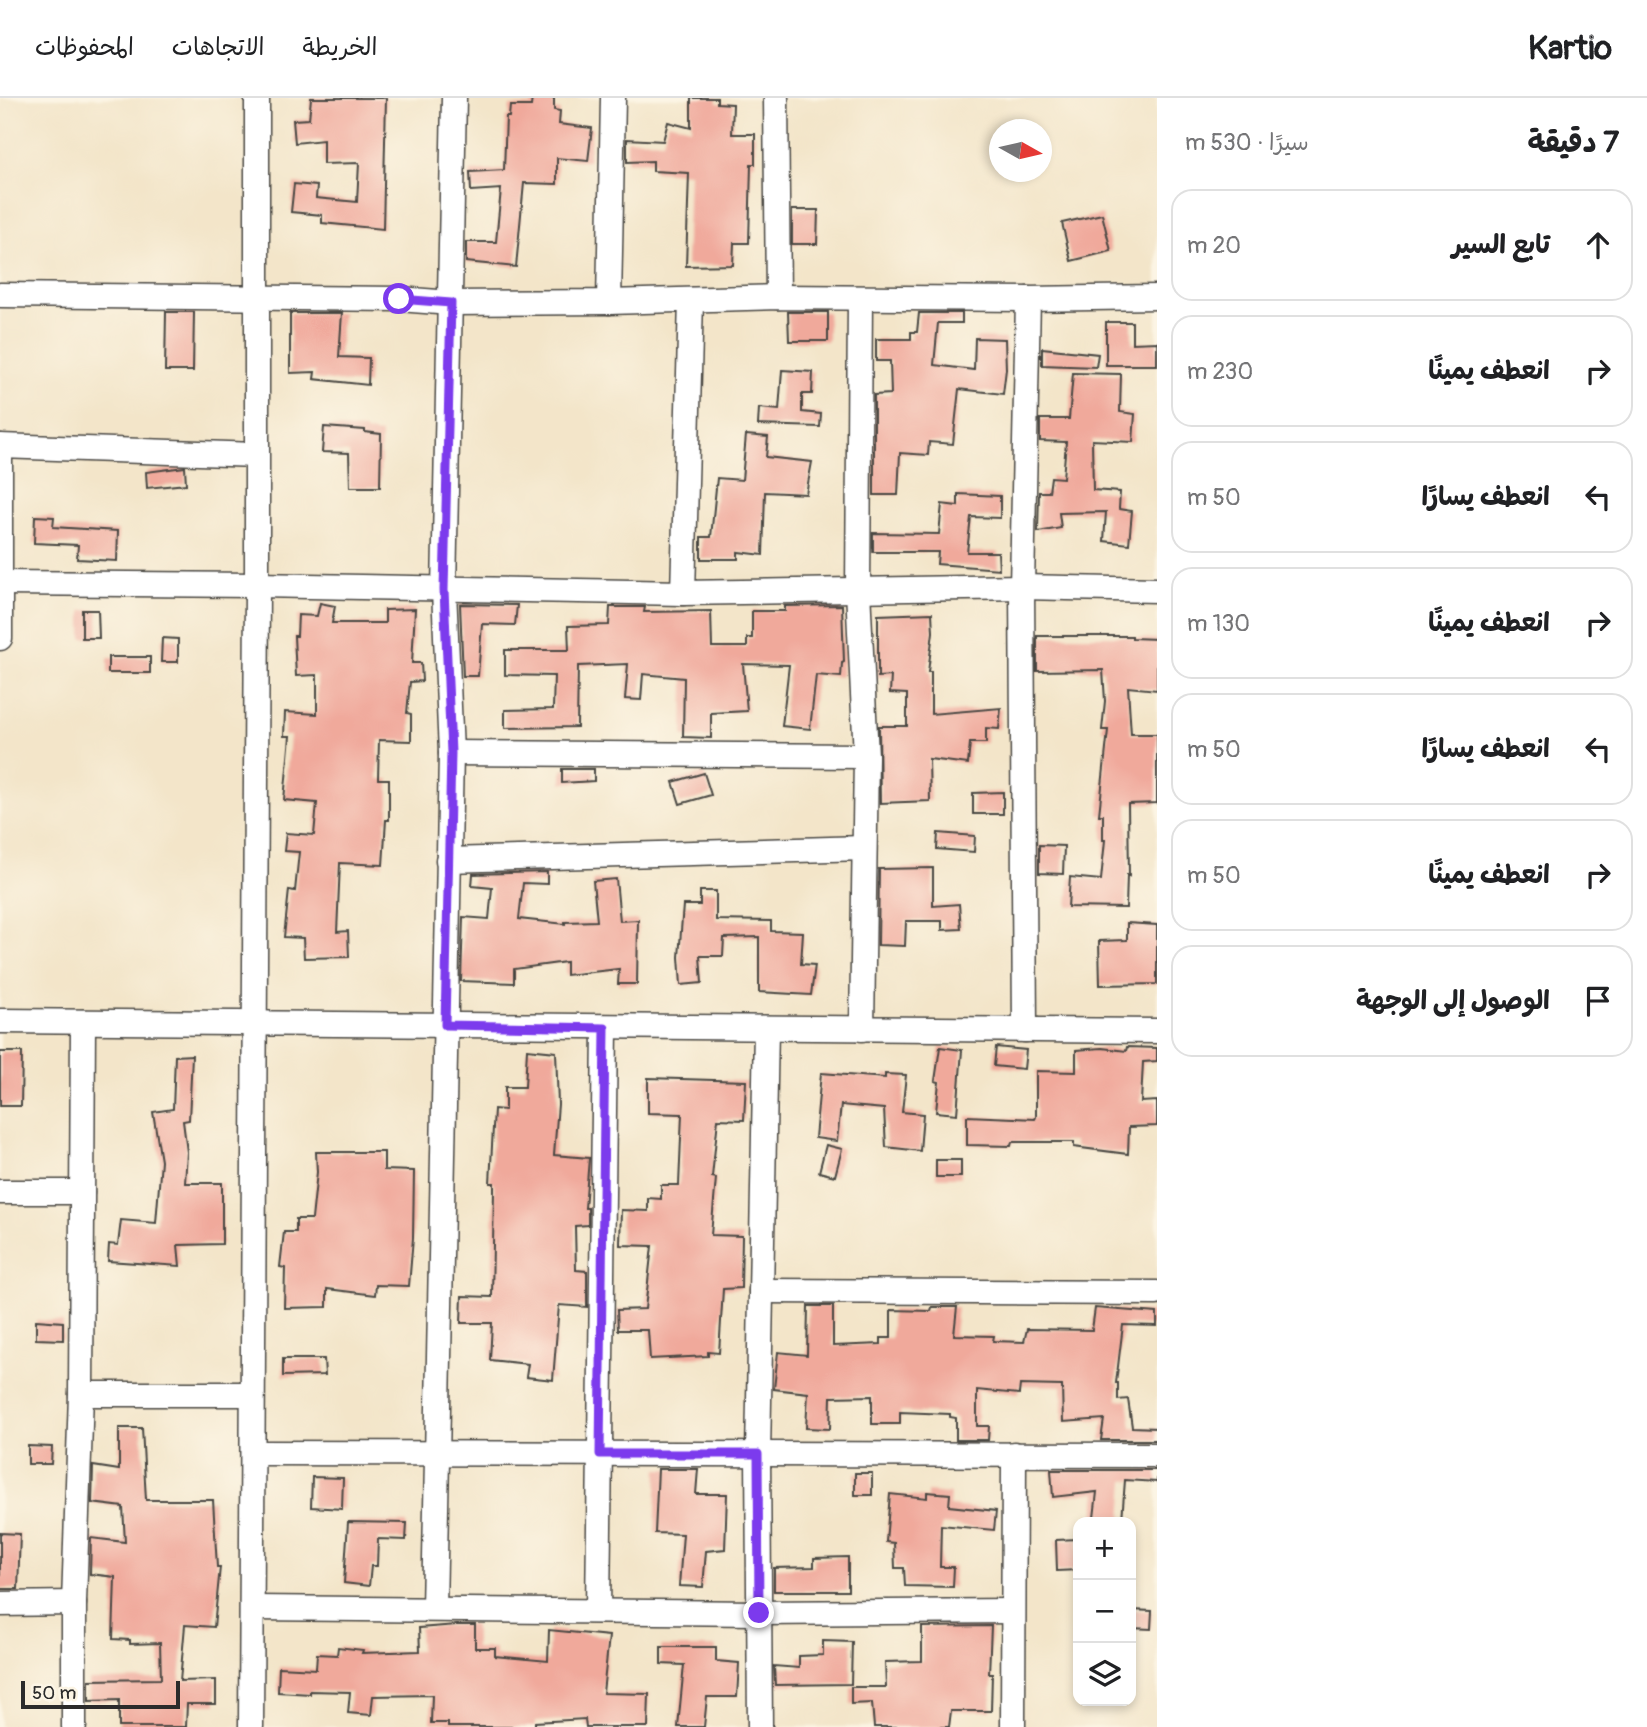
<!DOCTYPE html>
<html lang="ar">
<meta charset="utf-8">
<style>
body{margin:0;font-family:Pangolin,"Playpen Sans Arabic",sans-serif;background:#f2f2f2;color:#202124;direction:rtl}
.controls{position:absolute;right:21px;bottom:21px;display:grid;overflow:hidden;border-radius:14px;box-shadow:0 4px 10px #0003}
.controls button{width:63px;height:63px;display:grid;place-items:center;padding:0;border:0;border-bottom:2px solid #e0e0e0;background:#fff;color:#202124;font:35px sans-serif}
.compass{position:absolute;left:989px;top:21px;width:63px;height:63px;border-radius:50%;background:#fff;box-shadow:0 4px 10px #0003;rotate:98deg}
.scale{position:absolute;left:21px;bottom:18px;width:159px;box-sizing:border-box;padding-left:7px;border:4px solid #2b2b2b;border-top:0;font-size:19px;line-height:24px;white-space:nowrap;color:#2b2b2b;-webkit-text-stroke:5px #fcf5e5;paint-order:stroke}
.stop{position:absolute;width:21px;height:21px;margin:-16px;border:5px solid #7c3aed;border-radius:50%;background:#fff}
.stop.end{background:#7c3aed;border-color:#fff;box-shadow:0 2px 7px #0008}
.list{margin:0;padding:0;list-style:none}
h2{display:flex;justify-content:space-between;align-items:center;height:91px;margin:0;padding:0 28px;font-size:30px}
h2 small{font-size:23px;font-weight:400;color:#757577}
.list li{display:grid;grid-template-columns:46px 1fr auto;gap:21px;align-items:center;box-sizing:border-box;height:112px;margin:0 14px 14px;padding:0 14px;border:2px solid #e0e0e0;border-radius:21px}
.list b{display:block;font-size:26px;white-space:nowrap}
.list em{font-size:23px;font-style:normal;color:#757577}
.icon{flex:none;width:38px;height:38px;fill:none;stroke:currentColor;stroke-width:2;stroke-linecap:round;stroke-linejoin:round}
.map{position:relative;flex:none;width:1157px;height:1629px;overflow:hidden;direction:ltr}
header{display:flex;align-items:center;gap:42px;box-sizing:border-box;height:98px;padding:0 35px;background:#fff;border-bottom:2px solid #e0e0e0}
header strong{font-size:33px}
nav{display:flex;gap:38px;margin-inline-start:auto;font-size:24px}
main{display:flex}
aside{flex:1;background:#fff}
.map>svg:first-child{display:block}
.building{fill:#f0a99b}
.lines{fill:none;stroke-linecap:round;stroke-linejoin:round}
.street-casing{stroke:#494743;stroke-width:27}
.street{stroke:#fff;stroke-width:24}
.route{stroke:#7c3aed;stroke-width:9}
</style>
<header>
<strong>Kartio</strong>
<nav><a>الخريطة</a><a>الاتجاهات</a><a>المحفوظات</a></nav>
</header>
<main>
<aside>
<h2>7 دقيقة<small>سيرًا · 530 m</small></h2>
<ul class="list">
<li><svg class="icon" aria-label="ahead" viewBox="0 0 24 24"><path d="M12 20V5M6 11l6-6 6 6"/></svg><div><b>تابع السير</b></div><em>20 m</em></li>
<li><svg class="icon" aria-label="right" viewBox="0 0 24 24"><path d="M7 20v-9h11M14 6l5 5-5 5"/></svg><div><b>انعطف يمينًا</b></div><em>230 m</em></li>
<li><svg class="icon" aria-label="left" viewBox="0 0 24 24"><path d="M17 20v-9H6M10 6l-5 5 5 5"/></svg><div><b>انعطف يسارًا</b></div><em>50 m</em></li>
<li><svg class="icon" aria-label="right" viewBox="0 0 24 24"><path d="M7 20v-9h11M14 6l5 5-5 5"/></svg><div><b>انعطف يمينًا</b></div><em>130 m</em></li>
<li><svg class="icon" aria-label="left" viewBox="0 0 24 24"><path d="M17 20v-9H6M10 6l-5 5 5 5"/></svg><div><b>انعطف يسارًا</b></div><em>50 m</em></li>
<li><svg class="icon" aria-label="right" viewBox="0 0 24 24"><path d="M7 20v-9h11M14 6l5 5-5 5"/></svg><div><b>انعطف يمينًا</b></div><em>50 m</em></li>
<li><svg class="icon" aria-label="arrive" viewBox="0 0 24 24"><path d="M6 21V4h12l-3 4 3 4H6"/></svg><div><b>الوصول إلى الوجهة</b></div></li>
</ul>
</aside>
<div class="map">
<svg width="1157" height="1629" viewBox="0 0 1157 1629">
<rect width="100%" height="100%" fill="#fcf5e5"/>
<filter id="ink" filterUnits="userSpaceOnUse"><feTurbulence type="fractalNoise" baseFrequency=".0143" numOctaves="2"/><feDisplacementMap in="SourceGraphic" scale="14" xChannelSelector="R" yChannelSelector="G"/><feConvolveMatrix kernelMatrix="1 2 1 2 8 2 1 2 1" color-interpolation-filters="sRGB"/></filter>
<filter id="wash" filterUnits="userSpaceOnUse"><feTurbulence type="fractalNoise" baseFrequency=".00686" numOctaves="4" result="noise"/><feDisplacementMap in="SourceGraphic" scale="28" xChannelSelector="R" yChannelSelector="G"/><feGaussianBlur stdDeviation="1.57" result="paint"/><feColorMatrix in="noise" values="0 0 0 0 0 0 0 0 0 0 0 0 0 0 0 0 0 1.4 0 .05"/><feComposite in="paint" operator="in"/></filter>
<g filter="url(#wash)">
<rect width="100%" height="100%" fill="#f3e5c9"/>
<g id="blocks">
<g class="building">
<polygon points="311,0 386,0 383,131 322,125 322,117 291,114 294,86 317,88 316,100 357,104 359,65 323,66 323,42 295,45 293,22 309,21"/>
<polygon points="532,0 554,0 554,12 560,13 559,26 592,30 588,63 557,60 557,86 524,85 516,169 466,164 466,144 496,144 501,91 471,93 470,74 504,72 506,19 509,19 510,8 531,8"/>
<polygon points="691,0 717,0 717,5 733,6 732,36 755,36 755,66 751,66 749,145 734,145 733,167 686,168 689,75 653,73 653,63 627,64 627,41 663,43 668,24 691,30"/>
<polygon points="792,112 818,112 817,146 792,146"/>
<polygon points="1102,116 1111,153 1071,163 1062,125"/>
<polygon points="166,214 194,214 193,273 165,273"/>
<polygon points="788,214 828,214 828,243 789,243"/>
<polygon points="290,215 342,215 339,259 369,260 368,287 314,281 315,274 290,275"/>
<polygon points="919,215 962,215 962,225 938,225 934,267 974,272 975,240 1005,241 1006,271 1003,296 959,291 953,346 929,344 928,357 900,355 898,397 874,397 874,297 891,296 890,263 876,263 876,241 911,241 911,234 917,234"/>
<polygon points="1106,224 1132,224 1132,245 1157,244 1157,267 1106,267"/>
<polygon points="1042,250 1098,256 1096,269 1042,267"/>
<polygon points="782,272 813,274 812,296 802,296 802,314 821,316 820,329 758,327 759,310 779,312"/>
<polygon points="1073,275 1121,276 1120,314 1135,316 1133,344 1092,342 1093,392 1120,394 1119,411 1132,413 1129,446 1104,443 1106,414 1059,415 1061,430 1038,434 1039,394 1049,394 1051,379 1063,380 1066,344 1040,343 1040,321 1069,321"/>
<polygon points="324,329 365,332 365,334 381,336 380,389 350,389 349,355 322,354"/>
<polygon points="746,337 768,339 766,359 812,364 806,396 765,394 763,457 738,454 738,461 701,461 701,439 711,439 717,380 742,382"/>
<polygon points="185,369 186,386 147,390 146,374"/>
<polygon points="958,396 1000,398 1000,420 971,419 967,454 998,454 999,471 937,466 938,454 873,454 873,435 939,436 942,406 958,408"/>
<polygon points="35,418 54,419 53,429 118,433 117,463 77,461 78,447 34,445"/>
<polygon points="320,505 335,508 332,525 385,525 385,512 415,511 412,565 421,565 422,583 410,584 407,615 411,616 411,643 379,642 378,681 389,681 389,722 386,722 383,767 340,765 337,834 348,833 349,859 304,860 303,840 284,839 289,792 295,793 299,754 284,753 286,735 314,737 317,705 284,702 290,638 284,638 285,614 317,616 317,577 296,578 294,538 297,538 298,517 317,518"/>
<polygon points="460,506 517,507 515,527 482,526 478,578 463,578"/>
<polygon points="842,507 844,564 842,565 841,579 816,577 810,631 782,628 789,567 743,566 747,613 711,615 711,640 683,639 684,580 643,576 641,602 625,601 628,566 578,568 577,629 505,630 505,612 553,611 554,578 505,577 505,552 569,552 568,528 609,527 610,509 645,509 644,514 711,513 712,549 747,549 747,540 752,540 752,513 785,513 785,508"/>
<polygon points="82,512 98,512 99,540 82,540"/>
<polygon points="932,515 933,534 928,574 931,574 931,616 1001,610 999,631 986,630 986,645 970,645 968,666 929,661 930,703 880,705 879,628 907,628 907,596 890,595 891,578 878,579 878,517"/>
<polygon points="1037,538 1132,538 1132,540 1157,541 1157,592 1128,589 1131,636 1157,636 1157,705 1128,706 1129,778 1127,777 1126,810 1068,809 1070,779 1101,782 1105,742 1103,742 1103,717 1099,717 1108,632 1102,632 1105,603 1103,572 1037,573"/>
<polygon points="162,540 178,541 178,564 161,564"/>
<rect x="108" y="559" width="42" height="16"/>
<polygon points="562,671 594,671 594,683 562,685"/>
<polygon points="704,675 711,697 680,706 673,684"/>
<polygon points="1003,694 1003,716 973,716 973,695"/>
<polygon points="938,735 975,738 974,754 937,751"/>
<polygon points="1039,747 1064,748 1063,776 1039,775"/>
<polygon points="933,770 933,808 959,806 961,831 942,832 942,823 906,823 905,848 878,847 879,771"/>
<polygon points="547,774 547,786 523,785 519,821 565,826 565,824 597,823 593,783 616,781 620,823 638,822 637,886 618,886 619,871 566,877 566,864 514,871 514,885 461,883 463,819 489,821 492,790 472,788 473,776"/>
<polygon points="700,793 716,793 716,822 771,823 771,833 803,834 801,866 815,867 811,897 759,894 759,839 724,840 723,858 700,858 702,885 681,887 679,859 683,807 700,807"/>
<polygon points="1127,825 1157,827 1157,886 1100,887 1099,843 1127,842"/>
<polygon points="940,949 962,952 957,1016 936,1014 939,984 935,983"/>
<polygon points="996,949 1026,952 1024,971 994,968"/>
<polygon points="1127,949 1157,950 1157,963 1143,964 1141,1004 1157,1003 1157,1028 1129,1029 1128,1056 1074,1049 1074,1044 1012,1044 1011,1048 967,1047 967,1018 1035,1021 1036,1019 1036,973 1076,974 1076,952 1102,950 1126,953"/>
<polygon points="527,951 556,954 558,1006 554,1057 589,1060 585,1110 588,1110 588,1127 575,1128 576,1172 587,1173 587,1209 559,1207 553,1282 526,1279 528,1266 490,1262 492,1225 461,1225 462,1198 492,1199 494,1093 494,1085 490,1085 494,1011 505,1012 505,989 525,989"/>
<polygon points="0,954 22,954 21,1008 0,1008"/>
<polygon points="192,957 189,1022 183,1023 187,1054 185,1085 222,1085 222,1146 178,1147 180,1168 108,1163 109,1146 118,1147 121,1122 156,1125 161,1063 153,1014 173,1011 175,958"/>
<polygon points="821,975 885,980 885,976 906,977 902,1014 923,1016 920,1053 886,1049 884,1011 841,1007 837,1043 815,1040"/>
<polygon points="648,980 746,983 744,1022 718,1021 712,1079 716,1080 711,1137 742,1138 741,1190 723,1191 719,1255 708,1254 708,1258 650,1261 648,1232 618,1232 617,1212 645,1211 652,1148 620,1147 621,1112 648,1113 648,1100 661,1101 661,1087 679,1087 682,1016 648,1015"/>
<polygon points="826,1047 842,1051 835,1078 819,1074"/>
<polygon points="316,1054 384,1054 384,1072 414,1073 413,1140 409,1188 376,1187 375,1197 327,1191 327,1209 284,1210 285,1170 280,1169 284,1134 296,1134 296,1121 312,1121 317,1074"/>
<rect x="936" y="1062" width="25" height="17"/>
<polygon points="808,1208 833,1208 833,1248 881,1246 881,1240 891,1240 891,1212 931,1213 932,1209 957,1209 954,1237 994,1238 993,1243 1024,1244 1027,1231 1092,1232 1095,1210 1157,1215 1157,1228 1123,1227 1116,1285 1118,1285 1118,1302 1128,1301 1132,1329 1157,1330 1157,1342 1101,1342 1104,1321 1063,1324 1062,1288 1020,1287 1019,1296 977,1292 977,1328 989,1328 988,1342 956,1342 956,1320 950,1319 950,1316 900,1314 900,1326 872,1326 872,1298 831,1299 830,1331 806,1330 808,1295 774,1291 778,1254 807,1257"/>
<polygon points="36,1222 63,1224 63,1242 36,1241"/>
<polygon points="283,1261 324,1261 325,1277 283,1278"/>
<polygon points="119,1330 142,1330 146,1402 213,1402 217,1469 220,1469 214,1529 185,1527 180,1583 216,1582 216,1606 187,1606 186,1629 119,1629 119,1602 89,1603 89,1582 161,1581 160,1545 130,1546 130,1542 113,1541 115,1479 90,1476 91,1440 125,1444 123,1409 92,1405 93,1368 119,1372"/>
<polygon points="28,1348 52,1349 51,1366 28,1366"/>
<polygon points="658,1371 698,1371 696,1396 727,1396 725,1451 706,1453 703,1489 679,1488 683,1436 655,1435"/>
<polygon points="1051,1372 1157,1372 1157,1384 1125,1382 1122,1422 1094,1420 1097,1394 1053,1399"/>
<rect x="855" y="1375" width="17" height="22"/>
<polygon points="312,1379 343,1380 342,1411 311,1409"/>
<polygon points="927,1394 950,1396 949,1408 996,1413 994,1432 941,1427 940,1469 954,1469 953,1489 905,1488 904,1470 895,1470 894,1445 886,1444 890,1396 927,1400"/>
<polygon points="348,1424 407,1425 406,1442 378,1441 377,1468 371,1468 369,1488 344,1485"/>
<polygon points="0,1435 20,1436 18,1491 0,1491"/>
<polygon points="1078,1441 1078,1472 1057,1473 1056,1442"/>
<polygon points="848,1459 848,1493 774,1493 774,1470 814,1469 814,1460"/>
<polygon points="1131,1512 1152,1513 1151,1531 1131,1530"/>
<polygon points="457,1527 475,1527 475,1550 495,1550 495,1558 548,1563 549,1532 609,1538 603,1595 649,1596 648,1629 586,1629 585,1621 535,1624 535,1629 448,1629 448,1625 431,1625 432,1597 373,1598 371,1617 348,1615 350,1594 310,1593 310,1596 278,1594 279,1569 316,1571 317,1556 337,1557 338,1549 363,1552 362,1555 420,1553 419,1530"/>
<polygon points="991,1528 989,1576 992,1576 991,1613 951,1613 949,1629 874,1629 872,1605 851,1606 851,1589 886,1589 885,1564 922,1563 922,1529"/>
<polygon points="823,1543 852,1544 851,1586 775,1587 774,1568 799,1570 799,1558 823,1557"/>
<polygon points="661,1549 716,1549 716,1563 739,1565 737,1599 707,1599 704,1629 678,1629 684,1567 661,1566"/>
</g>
</g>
</g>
<g filter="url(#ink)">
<use href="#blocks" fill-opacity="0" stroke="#494743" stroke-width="2"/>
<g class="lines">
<defs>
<g id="street">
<polyline points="776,0 778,199"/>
<polyline points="0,197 399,201 451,205 609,204 778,199 1028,201 1157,199"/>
<polyline points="860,201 858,492 866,658 862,931"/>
<polyline points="609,204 613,0"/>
<polyline points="0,348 256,357"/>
<polyline points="0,485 257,487 683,495 1022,489 1157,492"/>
<polyline points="683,495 691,202"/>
<polyline points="0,540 0,348"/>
<polyline points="451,655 866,658"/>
<polyline points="448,762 864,750"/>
<polyline points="0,923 1157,933"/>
<polyline points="1025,932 1022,489 1028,201"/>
<polyline points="0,1094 82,1094"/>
<polyline points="761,1193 1157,1195"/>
<polyline points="81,1296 252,1296"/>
<polyline points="253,1355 1157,1357"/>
<polyline points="0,1506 74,1505"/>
<polyline points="253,1510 759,1515 1012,1513"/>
<polyline points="434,1511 451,655 444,492 454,0"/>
<polyline points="598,1513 605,930"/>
<polyline points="74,1629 74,1505 81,1296 83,924"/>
<polyline points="251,1629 257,487 257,0"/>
<polyline points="760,1629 758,1356 766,930"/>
<polyline points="1013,1629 1014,1356"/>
</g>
</defs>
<use href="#street" class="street-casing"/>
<use href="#street" class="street"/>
</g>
</g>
<g class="lines" filter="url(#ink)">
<polyline class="route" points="399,201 451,205 444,492 451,655 445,927 605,930 600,1356 758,1356 759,1515"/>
</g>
</svg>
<div class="controls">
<button>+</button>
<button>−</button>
<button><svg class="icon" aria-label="layers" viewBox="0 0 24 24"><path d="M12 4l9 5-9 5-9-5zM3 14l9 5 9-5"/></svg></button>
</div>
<svg class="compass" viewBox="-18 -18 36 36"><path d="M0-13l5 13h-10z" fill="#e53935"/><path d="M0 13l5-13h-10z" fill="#757577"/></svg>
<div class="scale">50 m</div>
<div class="stop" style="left:399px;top:201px"></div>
<div class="stop end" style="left:759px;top:1515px"></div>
</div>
</main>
